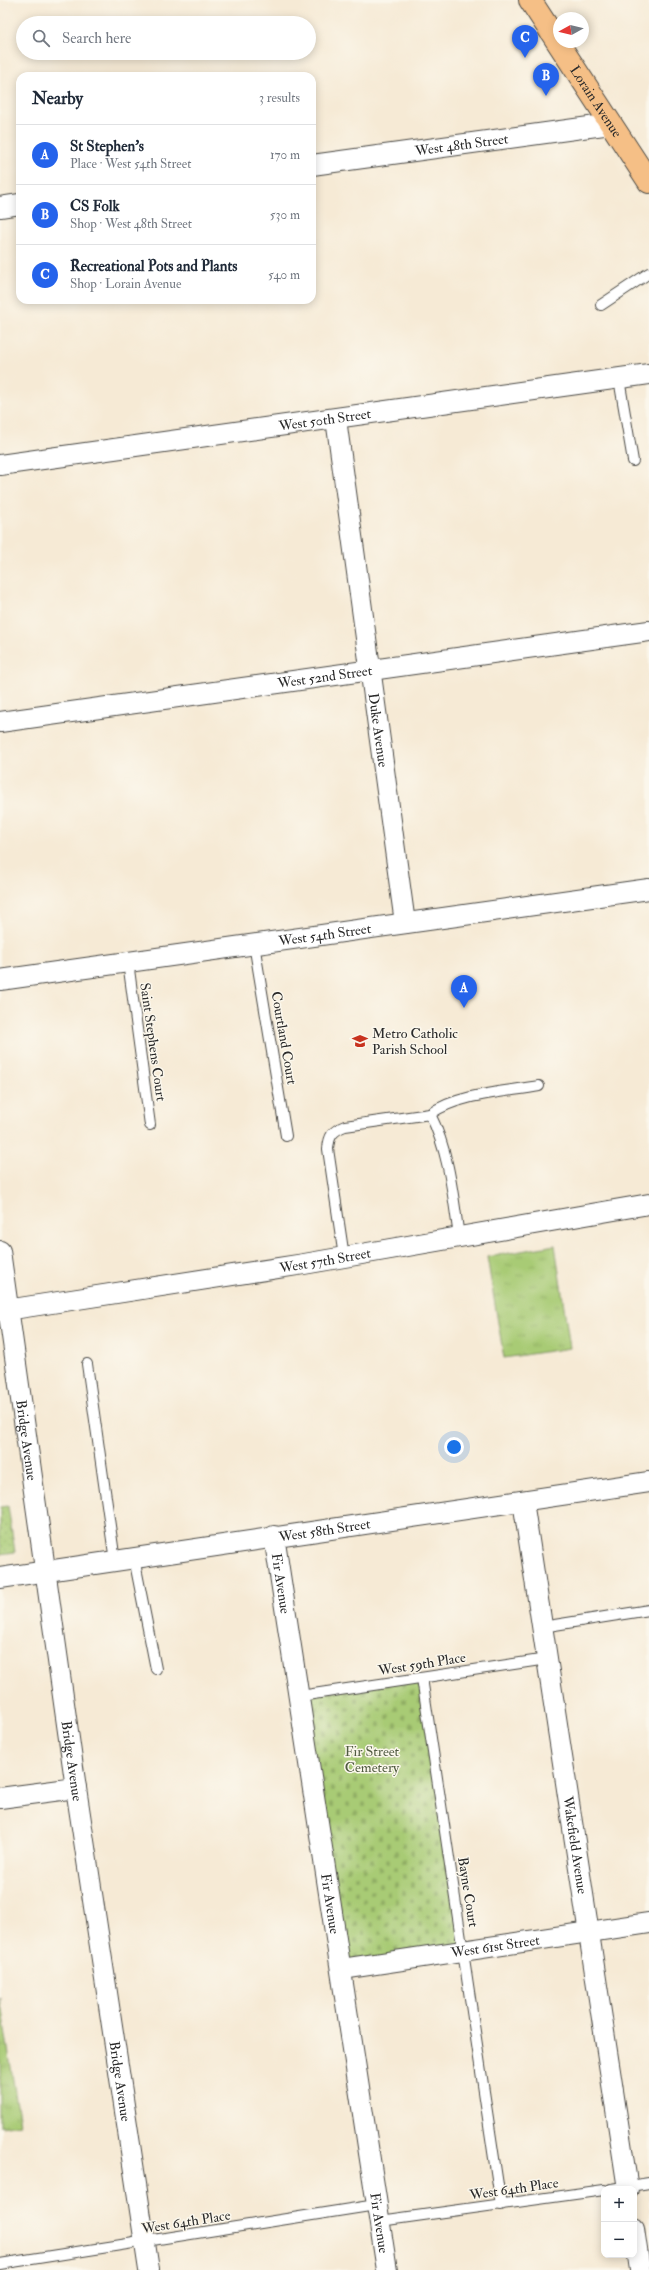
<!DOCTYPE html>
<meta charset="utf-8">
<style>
body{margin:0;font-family:"IM FELL Double Pica",serif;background:#f6f6f7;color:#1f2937}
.controls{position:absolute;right:12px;bottom:12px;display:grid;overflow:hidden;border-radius:8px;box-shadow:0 2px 10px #0003}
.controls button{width:36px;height:36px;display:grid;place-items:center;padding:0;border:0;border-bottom:1px solid #e0e1e3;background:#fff;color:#1f2937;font:20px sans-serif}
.compass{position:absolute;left:553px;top:12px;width:36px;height:36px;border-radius:50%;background:#fff;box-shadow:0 2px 10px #0003;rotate:262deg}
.you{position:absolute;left:454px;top:1447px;width:14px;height:14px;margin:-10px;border:3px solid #fff;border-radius:50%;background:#1a73e8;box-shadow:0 0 0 6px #1a73e833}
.badge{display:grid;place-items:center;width:26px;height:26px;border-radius:50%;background:#2563eb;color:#fff;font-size:13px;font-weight:700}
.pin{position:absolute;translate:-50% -33px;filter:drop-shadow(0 1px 2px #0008)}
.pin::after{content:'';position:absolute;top:21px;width:14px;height:12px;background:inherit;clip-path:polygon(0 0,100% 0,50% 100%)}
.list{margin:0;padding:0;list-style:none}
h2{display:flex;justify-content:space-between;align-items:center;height:52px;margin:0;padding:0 16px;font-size:17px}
h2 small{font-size:13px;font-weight:400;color:#747a83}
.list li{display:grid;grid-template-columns:26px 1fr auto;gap:12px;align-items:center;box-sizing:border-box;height:60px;padding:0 16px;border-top:1px solid #e0e1e3}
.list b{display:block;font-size:15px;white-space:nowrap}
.list p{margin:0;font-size:13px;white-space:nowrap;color:#747a83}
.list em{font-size:13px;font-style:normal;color:#747a83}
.icon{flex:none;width:22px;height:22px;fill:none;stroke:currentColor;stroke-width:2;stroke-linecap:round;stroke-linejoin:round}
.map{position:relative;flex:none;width:649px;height:2270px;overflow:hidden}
.search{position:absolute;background:#fff;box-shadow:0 2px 10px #0003;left:16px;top:16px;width:300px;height:44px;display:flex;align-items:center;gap:10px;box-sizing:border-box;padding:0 14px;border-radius:22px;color:#747a83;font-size:15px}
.panel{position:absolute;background:#fff;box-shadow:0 2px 10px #0003;left:16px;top:72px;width:300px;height:232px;border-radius:12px}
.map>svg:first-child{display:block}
.grass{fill:url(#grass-tufts);stroke:#6a7b50}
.cemetery{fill:url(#cemetery-stones);stroke:#6a7b50}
.park{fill:url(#park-dots);stroke:#6a7b50}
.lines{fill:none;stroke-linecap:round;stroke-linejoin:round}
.service-casing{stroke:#494844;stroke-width:12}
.minor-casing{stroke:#494844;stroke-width:22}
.primary-casing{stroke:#494844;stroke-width:24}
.service{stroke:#fff;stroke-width:10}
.minor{stroke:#fff;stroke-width:20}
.primary{stroke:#f5bf86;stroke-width:22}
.labels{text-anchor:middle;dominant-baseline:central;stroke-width:3;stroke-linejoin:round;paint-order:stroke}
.street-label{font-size:14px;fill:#2b2b2b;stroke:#fbf7ec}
.poi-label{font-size:14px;fill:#2b2b2b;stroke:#fbf7ec;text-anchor:start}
.park-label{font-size:14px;fill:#505b41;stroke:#fbf7ec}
</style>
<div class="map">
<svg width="649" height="2270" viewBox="0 0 649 2270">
<defs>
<pattern id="grass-tufts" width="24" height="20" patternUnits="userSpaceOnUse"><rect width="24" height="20" fill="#a8cb74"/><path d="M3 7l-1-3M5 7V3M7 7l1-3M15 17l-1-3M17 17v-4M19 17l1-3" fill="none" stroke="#91ae65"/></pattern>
<pattern id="cemetery-stones" width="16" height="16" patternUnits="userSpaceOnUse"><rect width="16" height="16" fill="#a8cb74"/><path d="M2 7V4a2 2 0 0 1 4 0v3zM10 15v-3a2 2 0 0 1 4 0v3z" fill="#91ae65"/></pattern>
<pattern id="park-dots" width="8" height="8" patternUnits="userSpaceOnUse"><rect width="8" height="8" fill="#a8cb74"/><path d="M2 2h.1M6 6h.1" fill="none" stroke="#91ae65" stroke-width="1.8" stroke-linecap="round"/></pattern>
</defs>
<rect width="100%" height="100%" fill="#fbf7ec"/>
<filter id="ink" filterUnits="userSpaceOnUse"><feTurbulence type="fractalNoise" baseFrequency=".025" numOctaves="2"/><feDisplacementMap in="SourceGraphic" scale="8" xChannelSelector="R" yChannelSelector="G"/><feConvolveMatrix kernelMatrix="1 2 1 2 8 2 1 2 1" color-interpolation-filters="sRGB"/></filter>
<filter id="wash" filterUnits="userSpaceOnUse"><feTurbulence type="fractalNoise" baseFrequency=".012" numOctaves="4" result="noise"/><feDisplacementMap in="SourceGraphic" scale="16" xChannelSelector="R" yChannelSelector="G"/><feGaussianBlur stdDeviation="0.9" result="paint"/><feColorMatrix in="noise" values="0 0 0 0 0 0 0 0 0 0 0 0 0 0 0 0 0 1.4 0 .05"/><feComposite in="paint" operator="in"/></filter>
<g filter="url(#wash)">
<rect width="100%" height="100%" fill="#f6ead5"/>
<g class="grass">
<polygon points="555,1245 570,1348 504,1358 487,1257"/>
<polygon points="0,1998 20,2124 0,2127"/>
</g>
<polygon class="cemetery" points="422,1678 463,1951 342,1969 300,1696"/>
<polygon class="park" points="8,1506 15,1552 0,1554 0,1507"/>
</g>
<g filter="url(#ink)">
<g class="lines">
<defs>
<g id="service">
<polyline points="601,305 649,273"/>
<polyline points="619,379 633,461"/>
<polyline points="254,944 286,1136"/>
<polyline points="128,962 150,1125"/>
<path d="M430,1114c27,-20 76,-22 109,-28"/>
<path d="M344,1257l-16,-108c1,-13 4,-18 17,-23l85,-12c19,38 23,81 29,123"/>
<polyline points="87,1364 115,1561"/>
<polyline points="134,1558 156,1669"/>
<polyline points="542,1627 649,1610"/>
<polyline points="422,1678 501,2205"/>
<polyline points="300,1696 547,1659"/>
<polyline points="611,2189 649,2183"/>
<polyline points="380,2221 604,2190"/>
<polyline points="0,2264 376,2205"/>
</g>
<g id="minor">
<path id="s1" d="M312,165l299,-41"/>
<polyline points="0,207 20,204"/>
<path id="s2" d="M336,419l69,504"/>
<path id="s3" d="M0,465l649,-91"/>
<path id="s4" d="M0,722l649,-91"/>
<path id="s5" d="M0,980l649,-91"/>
<path id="s6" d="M0,1251l76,537 73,482"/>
<path id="s7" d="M0,1311l304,-47 345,-60"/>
<path id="s8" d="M523,1501l105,688"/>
<path id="s9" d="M274,1536l113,734"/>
<path id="s10" d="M0,1578l649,-96"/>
<polyline points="0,1798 76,1788"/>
<path id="s11" d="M342,1969l307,-46"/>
<polyline points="634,2229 640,2270"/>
</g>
<g id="primary">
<path id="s12" d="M530,0l119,182"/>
</g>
</defs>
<use href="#service" class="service-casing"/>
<use href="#minor" class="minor-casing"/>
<use href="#primary" class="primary-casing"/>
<use href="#service" class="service"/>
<use href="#minor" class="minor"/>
<use href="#primary" class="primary"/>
</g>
</g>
<defs>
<symbol id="school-bare" viewBox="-9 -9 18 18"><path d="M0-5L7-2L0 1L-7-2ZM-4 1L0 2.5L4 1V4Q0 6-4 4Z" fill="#c8321e" stroke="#fbf7ec" stroke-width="2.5" paint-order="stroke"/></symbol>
</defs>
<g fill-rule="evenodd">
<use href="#school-bare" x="349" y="1030" width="22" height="22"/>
</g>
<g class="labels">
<g class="street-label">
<text stroke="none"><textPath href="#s12" startOffset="121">Lorain Avenue</textPath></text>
<text stroke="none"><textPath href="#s1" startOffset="151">West 48th Street</textPath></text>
<text stroke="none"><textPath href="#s3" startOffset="328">West 50th Street</textPath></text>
<text stroke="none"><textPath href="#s4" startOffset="328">West 52nd Street</textPath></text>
<text stroke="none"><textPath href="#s2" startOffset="314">Duke Avenue</textPath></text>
<text stroke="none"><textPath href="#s5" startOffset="328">West 54th Street</textPath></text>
<text transform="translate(284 1038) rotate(80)">Courtland Court</text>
<text transform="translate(153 1042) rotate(82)">Saint Stephens Court</text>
<text stroke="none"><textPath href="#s7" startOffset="329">West 57th Street</textPath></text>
<text stroke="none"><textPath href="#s6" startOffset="191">Bridge Avenue</textPath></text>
<text stroke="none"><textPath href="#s10" startOffset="328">West 58th Street</textPath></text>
<text stroke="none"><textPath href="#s9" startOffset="48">Fir Avenue</textPath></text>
<text transform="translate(422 1664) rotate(-9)">West 59th Place</text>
<text stroke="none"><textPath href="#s6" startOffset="515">Bridge Avenue</textPath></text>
<text stroke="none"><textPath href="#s8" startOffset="348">Wakefield Avenue</textPath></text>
<text transform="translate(468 1892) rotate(81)">Bayne Court</text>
<text stroke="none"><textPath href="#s9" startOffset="372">Fir Avenue</textPath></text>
<text stroke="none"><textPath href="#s11" startOffset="155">West 61st Street</textPath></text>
<text stroke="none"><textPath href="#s6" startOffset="839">Bridge Avenue</textPath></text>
<text transform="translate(514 2189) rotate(-8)">West 64th Place</text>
<text transform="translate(186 2222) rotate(-9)">West 64th Place</text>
<text stroke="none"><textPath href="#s9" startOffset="695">Fir Avenue</textPath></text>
</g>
<g class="poi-label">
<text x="372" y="1033">Metro Catholic<tspan x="372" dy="16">Parish School</tspan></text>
</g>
<g class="park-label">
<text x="372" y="1751">Fir Street<tspan x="372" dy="16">Cemetery</tspan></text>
</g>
</g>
</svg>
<div class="controls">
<button>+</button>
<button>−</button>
</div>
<svg class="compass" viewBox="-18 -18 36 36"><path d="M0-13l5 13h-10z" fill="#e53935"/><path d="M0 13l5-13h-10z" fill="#747a83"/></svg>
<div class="you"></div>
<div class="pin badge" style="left:464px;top:1008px">A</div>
<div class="pin badge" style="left:546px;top:96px">B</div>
<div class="pin badge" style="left:525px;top:58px">C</div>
<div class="search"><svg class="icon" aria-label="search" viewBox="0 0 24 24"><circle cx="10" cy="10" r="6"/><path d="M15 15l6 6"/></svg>Search here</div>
<section class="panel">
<h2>Nearby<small>3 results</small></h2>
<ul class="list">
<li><span class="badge">A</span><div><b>St Stephen's</b><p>Place · West 54th Street</p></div><em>170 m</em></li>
<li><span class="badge">B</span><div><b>CS Folk</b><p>Shop · West 48th Street</p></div><em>530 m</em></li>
<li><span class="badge">C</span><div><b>Recreational Pots and Plants</b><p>Shop · Lorain Avenue</p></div><em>540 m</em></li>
</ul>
</section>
</div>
